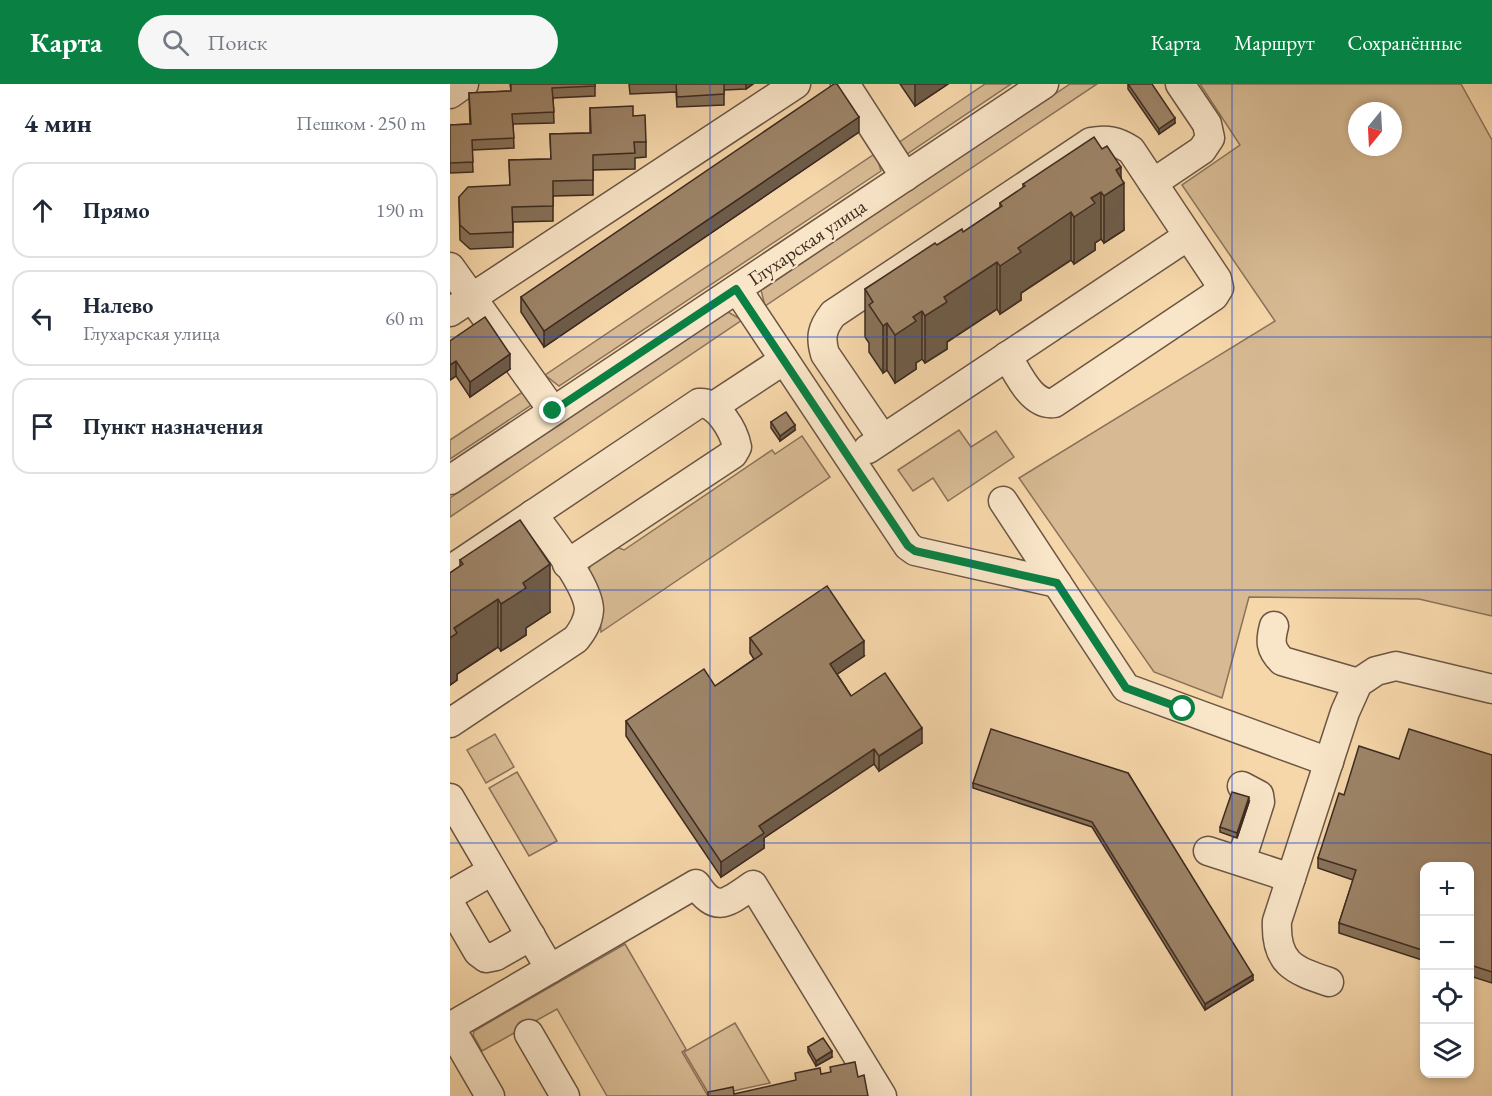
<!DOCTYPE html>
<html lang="ru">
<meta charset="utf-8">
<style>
body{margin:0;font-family:"EB Garamond",serif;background:#f6f6f7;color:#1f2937}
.controls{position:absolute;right:18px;bottom:18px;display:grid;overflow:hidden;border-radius:12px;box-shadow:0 3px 9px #0003}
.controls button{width:54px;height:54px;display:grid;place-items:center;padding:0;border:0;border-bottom:2px solid #e0e1e3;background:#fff;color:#1f2937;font:30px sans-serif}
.compass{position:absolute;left:898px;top:18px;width:54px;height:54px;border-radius:50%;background:#fff;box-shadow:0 3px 9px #0003;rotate:198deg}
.stop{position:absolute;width:18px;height:18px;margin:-14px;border:4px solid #0b8043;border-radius:50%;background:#fff}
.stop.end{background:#0b8043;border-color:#fff;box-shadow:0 2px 6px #0008}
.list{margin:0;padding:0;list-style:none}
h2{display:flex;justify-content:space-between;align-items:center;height:78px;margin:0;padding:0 24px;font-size:26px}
h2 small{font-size:20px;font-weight:400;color:#747a83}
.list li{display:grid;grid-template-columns:39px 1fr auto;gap:18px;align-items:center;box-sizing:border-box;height:96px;margin:0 12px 12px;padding:0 12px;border:2px solid #e0e1e3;border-radius:18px}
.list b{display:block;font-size:22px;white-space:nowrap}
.list p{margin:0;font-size:20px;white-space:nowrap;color:#747a83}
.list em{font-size:20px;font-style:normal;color:#747a83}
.icon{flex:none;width:33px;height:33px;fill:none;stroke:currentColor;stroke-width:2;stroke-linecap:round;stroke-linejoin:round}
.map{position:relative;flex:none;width:1042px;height:1012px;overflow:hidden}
header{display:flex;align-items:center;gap:36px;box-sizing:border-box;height:84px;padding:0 30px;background:#0b8043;color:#fff}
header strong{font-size:28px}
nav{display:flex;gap:33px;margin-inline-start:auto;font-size:21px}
.search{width:420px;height:54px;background:#f6f6f7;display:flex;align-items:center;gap:15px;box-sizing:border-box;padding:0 21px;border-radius:33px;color:#747a83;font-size:22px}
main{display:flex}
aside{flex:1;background:#fff}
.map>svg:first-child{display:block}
.green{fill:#d7ba93;stroke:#8a725a;stroke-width:1.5;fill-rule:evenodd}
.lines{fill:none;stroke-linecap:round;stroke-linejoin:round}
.minor-casing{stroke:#6b5543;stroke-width:31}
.minor{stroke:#f9e5c8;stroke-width:28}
.wall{fill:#877259;stroke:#3d2a21;stroke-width:1.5}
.shaded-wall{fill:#6e5c49;stroke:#3d2a21;stroke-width:1.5}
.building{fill:#9d8468;stroke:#3d2a21;stroke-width:1.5}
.route{stroke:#0b8043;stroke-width:8}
.grid{fill:none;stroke:#1d4ed8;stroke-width:1.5;stroke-opacity:0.55}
.labels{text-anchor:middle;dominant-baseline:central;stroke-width:4.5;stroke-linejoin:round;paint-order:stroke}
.street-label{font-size:20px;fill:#3d2a21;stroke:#f9e5c8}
</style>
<header>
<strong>Карта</strong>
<div class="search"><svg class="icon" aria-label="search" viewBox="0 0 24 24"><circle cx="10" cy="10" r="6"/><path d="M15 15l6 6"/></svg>Поиск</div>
<nav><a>Карта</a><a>Маршрут</a><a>Сохранённые</a></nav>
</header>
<main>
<aside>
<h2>4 мин<small>Пешком · 250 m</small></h2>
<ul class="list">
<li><svg class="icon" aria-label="ahead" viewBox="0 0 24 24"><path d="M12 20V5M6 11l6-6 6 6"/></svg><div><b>Прямо</b></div><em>190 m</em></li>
<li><svg class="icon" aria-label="left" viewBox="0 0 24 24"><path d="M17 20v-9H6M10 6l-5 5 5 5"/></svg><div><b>Налево</b><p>Глухарская улица</p></div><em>60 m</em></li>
<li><svg class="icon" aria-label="arrive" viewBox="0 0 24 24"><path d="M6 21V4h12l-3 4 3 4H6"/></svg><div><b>Пункт назначения</b></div></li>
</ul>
</aside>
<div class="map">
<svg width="1042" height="1012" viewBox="0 0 1042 1012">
<rect width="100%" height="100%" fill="#f6d7aa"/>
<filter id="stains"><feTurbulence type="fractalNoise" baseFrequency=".00333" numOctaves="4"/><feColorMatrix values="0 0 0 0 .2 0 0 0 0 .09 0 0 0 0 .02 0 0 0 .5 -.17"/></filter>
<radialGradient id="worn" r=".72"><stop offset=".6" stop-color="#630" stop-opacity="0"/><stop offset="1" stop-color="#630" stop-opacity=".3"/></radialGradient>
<g class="green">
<polygon points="535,0 561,0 457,70 445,61"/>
<polygon points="620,0 647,0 315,222 311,206"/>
<path d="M750,0h261l31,56v476l-73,-17 -170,-2 -27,101 -68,-26 -135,-194 256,-157 -93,-136 58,-40zM907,27h36v36h-36z"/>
<polygon points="426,69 431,87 109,302 95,291"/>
<polygon points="278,228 292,236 0,433 0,414"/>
<polygon points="80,303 83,320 0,375 0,356"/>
<polygon points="509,346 521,363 546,347 564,373 498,417 483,394 463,407 448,386"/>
<polygon points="352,352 380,393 151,548 149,511 138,487 141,481 167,463 174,466 322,366 325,370"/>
<polygon points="45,650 64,683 36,699 17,666"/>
<polygon points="67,688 107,757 79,772 39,704"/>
<polygon points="175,860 236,965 232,968 258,1012 157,1012 107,925 32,967 23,951 24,947"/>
<polygon points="285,939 320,999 260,1012 234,968"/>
</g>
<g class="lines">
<defs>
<g id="minor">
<polyline points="395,0 455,93"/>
<polyline points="0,10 14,0"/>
<polyline points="703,99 752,66 760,54 757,40 730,0"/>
<polyline points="0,183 103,327"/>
<polyline points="287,205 458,462 465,467 607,499"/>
<polyline points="0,228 346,0"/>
<polyline points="264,322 334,276"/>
<path d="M433,355l-58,-85c-5,-17 -3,-26 8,-40l258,-172c16,-3 26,-1 40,8l86,129 2,9 -5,8 -160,107c-23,3 -36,-30 -47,-47"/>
<polyline points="418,365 738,152"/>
<polyline points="0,396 594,0"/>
<polyline points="553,417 676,604 879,678"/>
<path d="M0,486l249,-167c18,-2 35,28 38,44l-4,7 -166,110"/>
<path d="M824,542c-4,15 -4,23 8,35l76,22"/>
<path d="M0,639l126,-84c7,-9 12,-17 13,-29 0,-25 -41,-74 -56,-96"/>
<polyline points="0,714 100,885"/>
<polyline points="758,767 841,794"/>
<polyline points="791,777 810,718 809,711 792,702"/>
<polyline points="0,811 42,787"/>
<polyline points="0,820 28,868 36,874 46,872 81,852"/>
<path d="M879,898c-36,-12 -54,-19 -52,-61l68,-209 13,-29 18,-12 20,-5 96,23"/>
<path d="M0,943l246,-143c20,31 32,18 57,1l129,211"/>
<polyline points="0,943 40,1012"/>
<polyline points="79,950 115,1012"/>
</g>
</defs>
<use href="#minor" class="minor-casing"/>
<use href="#minor" class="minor"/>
</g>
<g class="wall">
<polygon points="60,0 145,0 145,12 103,14 104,39 63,40 64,64 22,66 23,88 0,89 0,41 20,40 19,9 61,7"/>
<polygon points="179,0 303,0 296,5 274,6 274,21 227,23 226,8 180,10"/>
<polygon points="450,0 498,0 465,22"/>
<polygon points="678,0 725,39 709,50 678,5"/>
<polygon points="140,24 183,32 196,58 196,73 185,74 185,85 143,86 143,111 103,112 103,137 63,138 63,163 20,165 10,156 9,113 60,101 59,76 101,75 100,50 140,49"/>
<polygon points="409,48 94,263 71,228 71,213"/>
<polygon points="671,93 674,146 654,159 651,155 645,159 645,166 624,180 621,176 571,209 571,216 550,230 547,225 497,258 497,265 475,279 472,275 466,279 466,285 445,299 437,286 433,289 419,268 419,259 415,253 415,205 487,161 513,148 550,123 550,119 573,104 573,100"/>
<polygon points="0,257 60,285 20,313 6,292 0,296"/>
<polygon points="321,338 345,346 330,357 321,344"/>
<polygon points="10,476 100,528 76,544 76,551 51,567 48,563 7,590 7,596 0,601 0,489 10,482"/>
<polygon points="300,554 414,572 387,590 401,612 472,659 429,687 424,680 314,754 314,764 271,793 176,652 176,637 265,602 304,575 300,569"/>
<polygon points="1042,671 1042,899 1020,892 1020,783 975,783 975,877 889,849 889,839 903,796 868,784 868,774 894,711"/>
<polygon points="678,689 803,896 755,926 642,743 523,704 523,699"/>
<polygon points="799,718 787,754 770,748 770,743"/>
<polygon points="358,963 382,973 366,982 358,968"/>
</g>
<g class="shaded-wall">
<polygon points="296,0 303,0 296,5"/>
<polygon points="465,0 498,0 465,22"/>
<polygon points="409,33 409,48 94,263 94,247"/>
<polygon points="725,34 725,39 709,50 709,45"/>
<polygon points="671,83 671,101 674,99 674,146 654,159 654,112 666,86"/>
<polygon points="651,108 651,155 645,159 645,166 624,180 624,133 641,114"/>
<polygon points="621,128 621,176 571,209 571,216 550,230 550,182 568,164"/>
<polygon points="547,178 547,225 497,258 497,265 475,279 475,232 494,213"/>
<polygon points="472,227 472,275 466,279 466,285 445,299 445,251 463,233"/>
<polygon points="437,239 437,286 433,289 433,242"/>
<polygon points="60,270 60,285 20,313 20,298"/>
<polygon points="6,277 6,292 0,296 0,281"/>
<polygon points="345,341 345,346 330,357 330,352"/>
<polygon points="100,480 100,528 76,544 76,551 51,567 51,520 73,499"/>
<polygon points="48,515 48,563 7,590 7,596 0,601 0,554 4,544"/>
<polygon points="414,557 414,572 380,595 380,580"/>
<polygon points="472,644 472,659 429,687 429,672"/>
<polygon points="424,665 424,680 314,754 314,764 271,793 271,778 309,742"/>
<polygon points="799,713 799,718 787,754 787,749"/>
<polygon points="803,891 803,896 755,926 755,920"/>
<polygon points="382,967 382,973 366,982 366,977"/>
</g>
<g class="building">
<polygon points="61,0 145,0 145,2 102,4 104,28 62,30 64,54 22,56 23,78 0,79 0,41 21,40 19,9 61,7"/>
<polygon points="226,0 274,0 274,10 227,13"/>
<polygon points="384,0 387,0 409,33 94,247 71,213"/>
<polygon points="678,0 702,0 725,34 709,45"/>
<polygon points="183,22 183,32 195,31 196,58 184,58 185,69 143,71 143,96 103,97 103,122 62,123 63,148 20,150 10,141 9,113 18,103 60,101 59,76 101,75 100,50 141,49 140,24"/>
<polygon points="644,53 652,65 657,62 671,83 666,86 674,99 654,112 651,108 641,114 645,119 624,133 621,128 568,164 571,168 550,182 547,178 494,213 497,218 475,232 472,227 463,233 466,237 445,251 437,239 433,242 419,221 423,218 415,205 485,159 487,161 512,145 513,148 552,122 550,119 575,102 573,100"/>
<polygon points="35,233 60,270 20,298 6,277 0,281 0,257"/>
<polygon points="336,328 345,341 330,352 321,338"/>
<polygon points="70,436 100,480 73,499 76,504 51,520 48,515 4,544 7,549 0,554 0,489 13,480 10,476"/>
<polygon points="377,502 414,557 380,580 401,612 435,589 472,644 429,672 424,665 309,742 314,749 271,778 176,637 254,585 265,602 312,570 300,554"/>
<polygon points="541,645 678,689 803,891 755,920 642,738 523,699"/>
<polygon points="959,645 1042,671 1042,888 1020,881 1020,783 975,783 975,867 889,839 906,786 868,774 889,709 894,711 909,662 949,675"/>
<polygon points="782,708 799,713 787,749 770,743"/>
<polygon points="373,954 382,967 366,977 358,963"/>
<polygon points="405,978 408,993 414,991 418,1012 258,1012 258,1008 283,1003 284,1010 346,996 345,989 370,984 371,990 381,988 380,983"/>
</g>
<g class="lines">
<polyline class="route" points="103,327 286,205 458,462 465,467 607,499 676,604 733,625"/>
</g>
<path class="grid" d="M260,0v1012M521,0v1012M782,0v1012M0,253h1042M0,506h1042M0,759h1042"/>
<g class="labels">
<g class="street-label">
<text transform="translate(357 158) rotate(-34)">Глухарская улица</text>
</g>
</g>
<rect width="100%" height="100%" filter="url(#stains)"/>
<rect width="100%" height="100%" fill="url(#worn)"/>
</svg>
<div class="controls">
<button>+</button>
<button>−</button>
<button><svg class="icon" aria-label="locate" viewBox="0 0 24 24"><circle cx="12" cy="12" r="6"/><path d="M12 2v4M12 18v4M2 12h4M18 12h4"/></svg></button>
<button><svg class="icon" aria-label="layers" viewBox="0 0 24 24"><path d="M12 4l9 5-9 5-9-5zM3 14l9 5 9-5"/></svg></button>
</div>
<svg class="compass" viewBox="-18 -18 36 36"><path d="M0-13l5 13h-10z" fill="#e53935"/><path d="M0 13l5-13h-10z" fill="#747a83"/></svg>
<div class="stop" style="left:733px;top:625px"></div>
<div class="stop end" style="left:103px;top:327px"></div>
</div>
</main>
